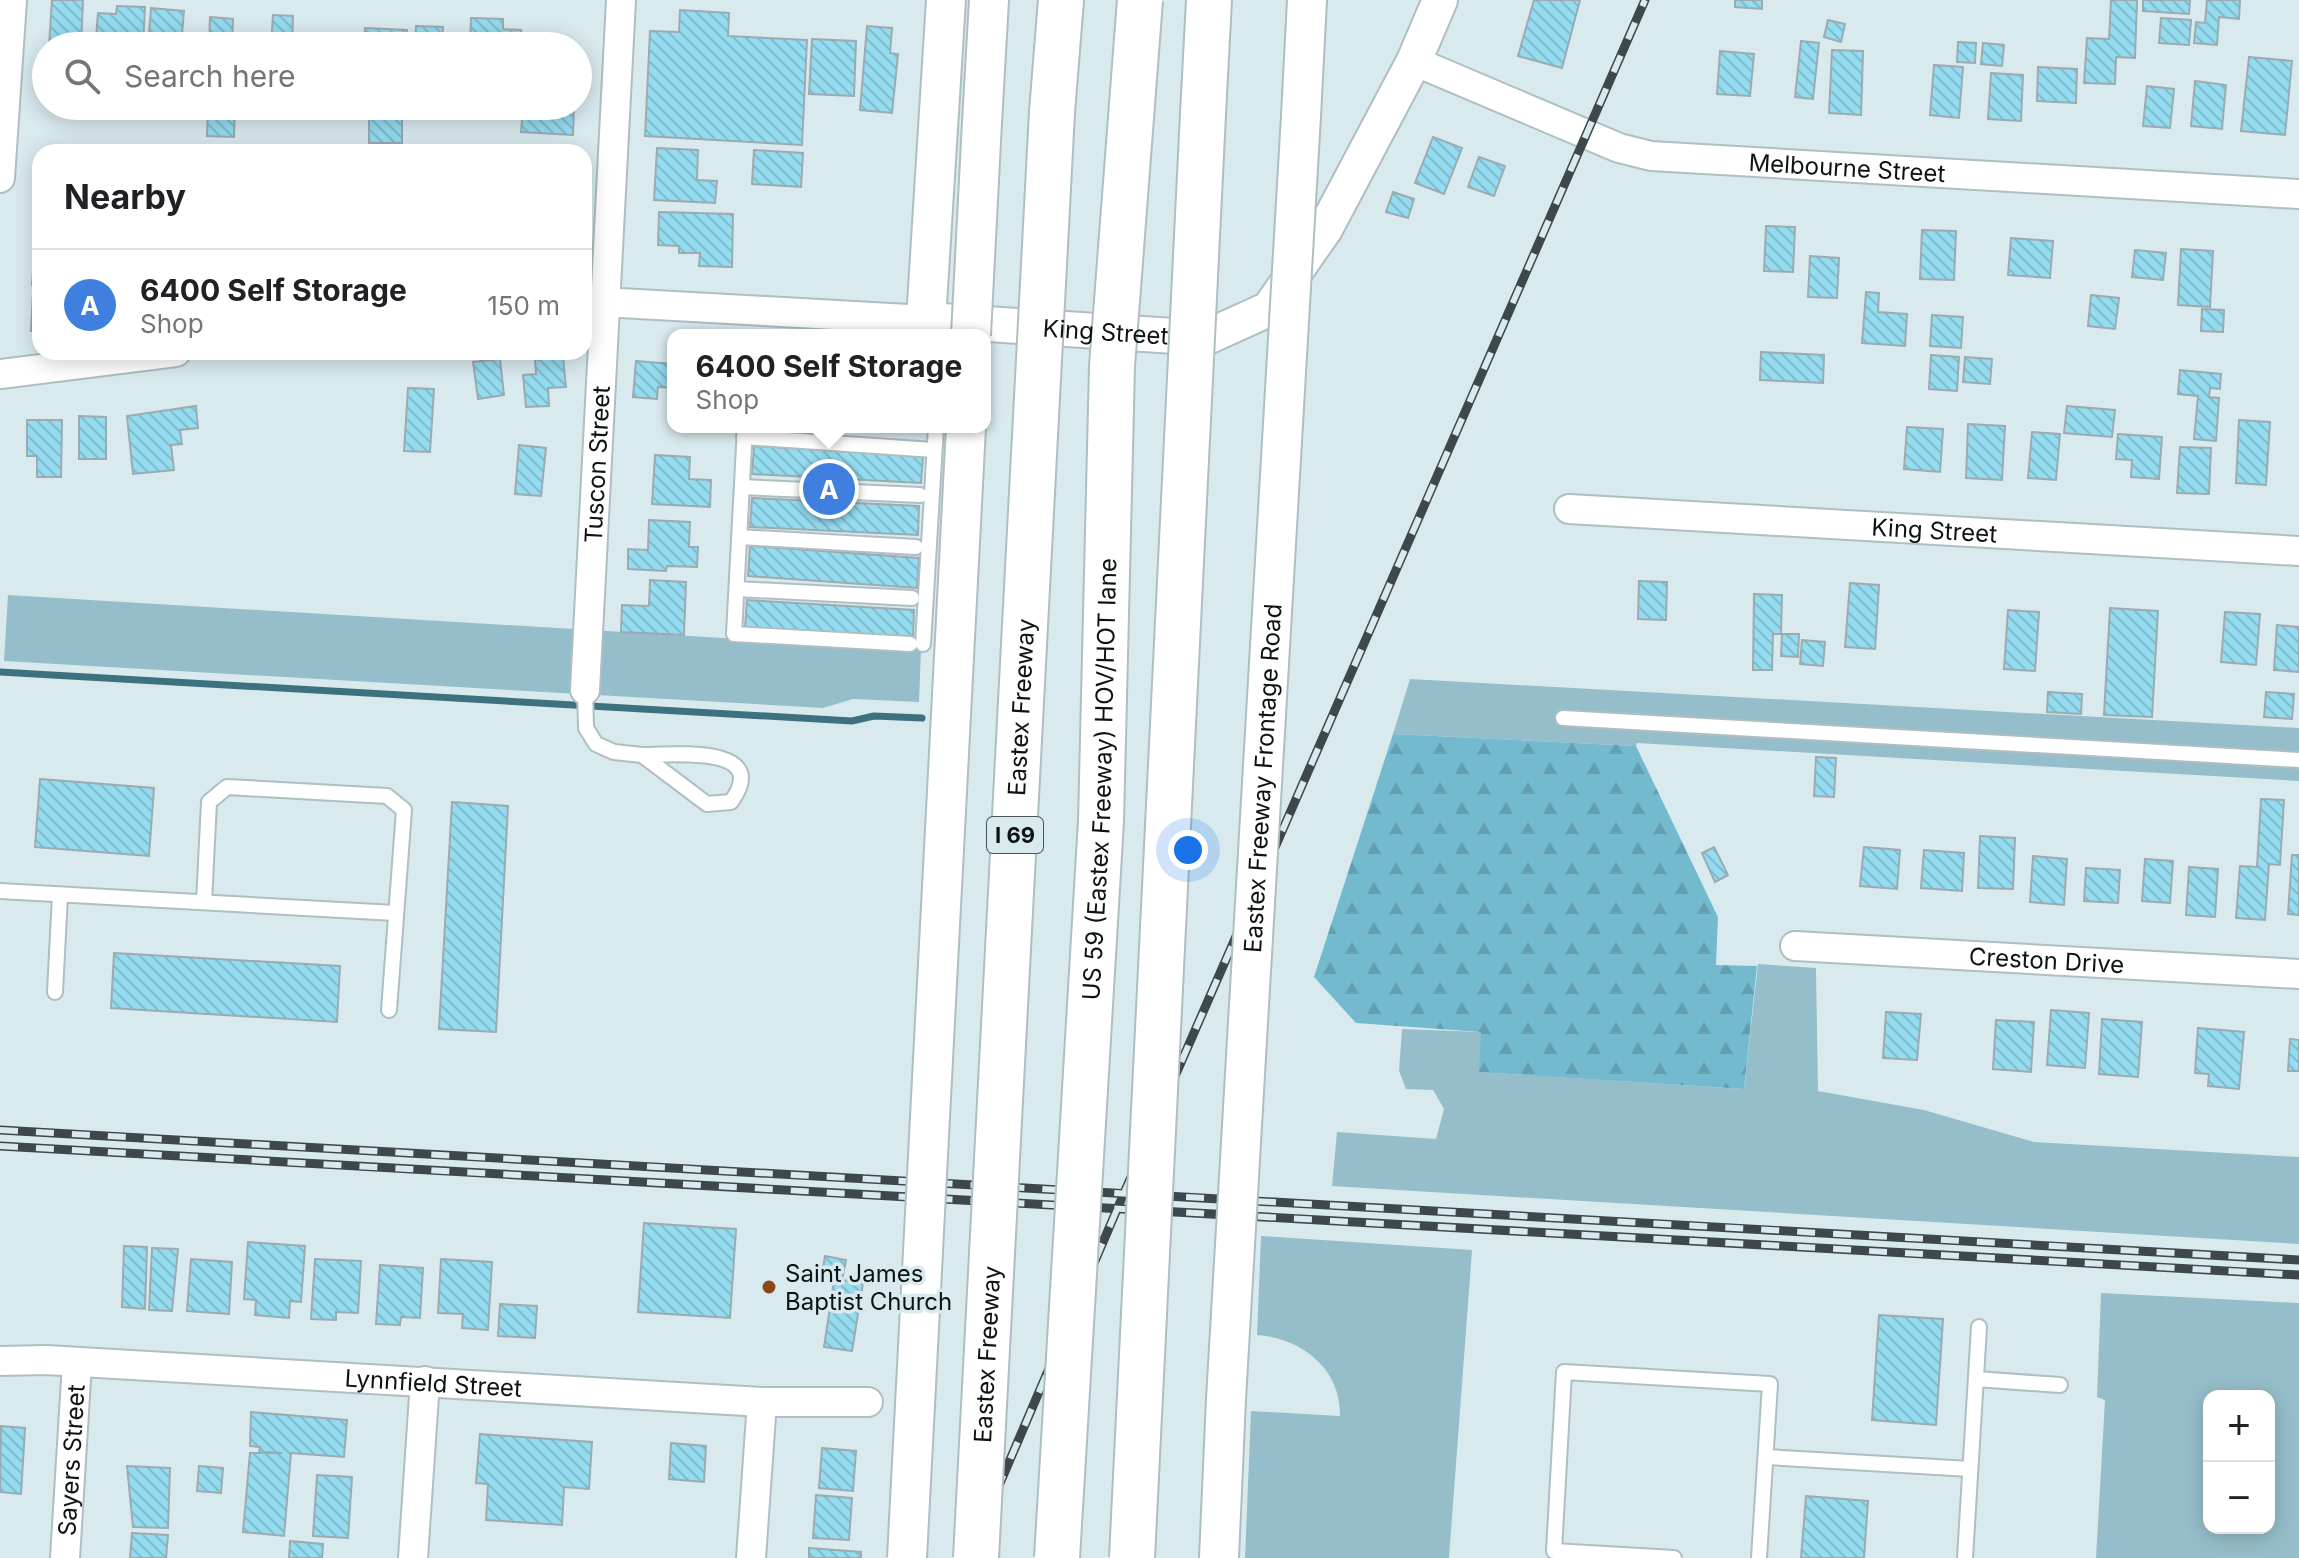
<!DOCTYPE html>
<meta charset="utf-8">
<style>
body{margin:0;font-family:Inter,sans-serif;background:#f2f2f2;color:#202124}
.controls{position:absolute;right:24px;bottom:24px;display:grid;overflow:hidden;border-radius:16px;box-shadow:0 4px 20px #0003}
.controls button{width:72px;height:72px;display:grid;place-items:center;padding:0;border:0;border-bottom:2px solid #e0e0e0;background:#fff;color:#202124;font:40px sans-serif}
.you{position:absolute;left:1188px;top:850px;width:28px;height:28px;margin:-20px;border:6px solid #fff;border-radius:50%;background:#1a73e8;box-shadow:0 0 0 12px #1a73e833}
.badge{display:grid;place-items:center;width:52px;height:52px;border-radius:50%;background:#8a4816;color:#fff;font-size:26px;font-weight:700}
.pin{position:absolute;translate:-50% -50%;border:4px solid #fff;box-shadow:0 2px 8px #0006}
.popup{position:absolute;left:667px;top:329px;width:324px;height:104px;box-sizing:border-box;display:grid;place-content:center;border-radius:16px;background:#fff;filter:drop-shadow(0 2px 6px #0005);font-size:26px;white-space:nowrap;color:#757577}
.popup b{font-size:30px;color:#202124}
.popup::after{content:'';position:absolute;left:50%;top:100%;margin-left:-16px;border:16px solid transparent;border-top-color:#fff}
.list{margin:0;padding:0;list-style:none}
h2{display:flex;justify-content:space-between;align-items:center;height:104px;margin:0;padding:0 32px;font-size:34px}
h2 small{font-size:26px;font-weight:400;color:#757577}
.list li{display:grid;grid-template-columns:52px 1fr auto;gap:24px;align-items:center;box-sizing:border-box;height:112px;padding:0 32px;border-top:2px solid #e0e0e0}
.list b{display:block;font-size:30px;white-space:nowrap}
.list p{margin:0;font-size:26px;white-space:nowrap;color:#757577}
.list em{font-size:26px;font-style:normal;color:#757577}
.icon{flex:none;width:44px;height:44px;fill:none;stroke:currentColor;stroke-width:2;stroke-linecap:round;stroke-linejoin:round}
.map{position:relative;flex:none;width:2299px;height:1558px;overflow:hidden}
.search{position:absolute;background:#fff;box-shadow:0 4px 20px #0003;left:32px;top:32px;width:560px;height:88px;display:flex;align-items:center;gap:20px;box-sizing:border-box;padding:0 28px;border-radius:44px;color:#757577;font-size:30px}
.panel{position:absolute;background:#fff;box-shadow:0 4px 20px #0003;left:32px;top:144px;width:560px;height:216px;border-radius:24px}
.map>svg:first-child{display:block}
.grass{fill:#96beca;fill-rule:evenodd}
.forest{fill:url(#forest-firs)}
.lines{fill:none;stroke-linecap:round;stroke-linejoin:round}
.stream{stroke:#3e717f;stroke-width:7}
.building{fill:url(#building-back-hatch);stroke:#9babb0;stroke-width:2}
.service-casing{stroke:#aebec3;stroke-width:18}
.minor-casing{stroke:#aebec3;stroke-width:32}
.tertiary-casing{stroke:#aebec3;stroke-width:38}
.secondary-casing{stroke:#aebec3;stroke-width:42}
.motorway-casing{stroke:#aebec3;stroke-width:48}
.service{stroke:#fff;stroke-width:14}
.minor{stroke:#fff;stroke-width:28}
.tertiary{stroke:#fff;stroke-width:34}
.secondary{stroke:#fff;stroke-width:38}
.motorway{stroke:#fff;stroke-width:44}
.rail-casing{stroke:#3e4749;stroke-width:9}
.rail{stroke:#d9eaef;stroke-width:6;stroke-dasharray:18;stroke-linecap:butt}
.secondary-bridge-casing{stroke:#aebec3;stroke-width:42;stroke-linecap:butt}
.motorway-bridge-casing{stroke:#aebec3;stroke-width:48;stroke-linecap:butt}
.secondary-bridge{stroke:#fff;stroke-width:38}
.motorway-bridge{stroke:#fff;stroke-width:44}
.poi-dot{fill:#8a4816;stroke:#d9eaef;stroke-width:3}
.labels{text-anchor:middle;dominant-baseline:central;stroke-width:7;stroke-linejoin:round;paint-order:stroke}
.shield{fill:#d9eaef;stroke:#4a5456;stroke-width:2}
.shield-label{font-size:22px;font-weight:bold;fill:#0d1314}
.street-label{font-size:24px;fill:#0d1314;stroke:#d9eaef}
.poi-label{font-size:24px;fill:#0d1314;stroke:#d9eaef;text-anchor:start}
</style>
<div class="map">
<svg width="2299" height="1558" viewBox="0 0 2299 1558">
<defs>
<pattern id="forest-firs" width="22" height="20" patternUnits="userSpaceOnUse" patternTransform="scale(2)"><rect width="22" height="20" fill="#74bace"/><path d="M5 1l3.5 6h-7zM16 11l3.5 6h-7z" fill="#639fb0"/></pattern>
<pattern id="building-back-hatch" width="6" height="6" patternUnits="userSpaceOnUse" patternTransform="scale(2)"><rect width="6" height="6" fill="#95dcf0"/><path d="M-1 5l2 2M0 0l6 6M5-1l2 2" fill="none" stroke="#7fbccd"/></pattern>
</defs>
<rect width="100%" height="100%" fill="#d9eaef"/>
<g class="grass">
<polygon points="8,595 921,650 919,702 853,699 823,708 4,661"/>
<polygon points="1410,679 2299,728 2299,781 1637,743 1636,746 1393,734"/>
<polygon points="1758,964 1816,968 1818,1091 1924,1110 2034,1142 2299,1157 2299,1244 1332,1186 1337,1132 1436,1139 1444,1109 1433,1090 1406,1089 1399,1071 1402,1029 1482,1032 1480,1072 1744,1089"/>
<path d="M1261,1236l211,14 -23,308h-204l6,-147 89,5c1,-48 -39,-78 -83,-81z"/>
<path d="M2101,1293l198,10v255h-203l9,-158 -8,-3zM2269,1396v132h-60v-132z"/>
</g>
<polygon class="forest" points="1393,734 1636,746 1718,917 1716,965 1757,966 1744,1089 1479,1072 1481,1032 1356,1023 1314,977"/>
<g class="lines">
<polyline class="stream" points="0,672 852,721 874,716 922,718"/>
</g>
<g class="building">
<polygon points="52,0 83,0 81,46 49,46"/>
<polygon points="1534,0 1580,0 1562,68 1518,56"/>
<polygon points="1735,0 1762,0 1762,9 1735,7"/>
<polygon points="2111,0 2137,0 2135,58 2116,57 2115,84 2084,83 2087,38 2109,39"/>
<polygon points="2143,0 2190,0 2189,14 2143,11"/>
<polygon points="2207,0 2240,0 2239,19 2219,17 2217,45 2194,43 2196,22 2205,23"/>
<polygon points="117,6 145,7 143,46 116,46 116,38 96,37 98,13 116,14"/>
<polygon points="151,8 184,11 181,46 148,46"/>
<polygon points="680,10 729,13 728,36 807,40 802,145 645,136 650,31 679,32"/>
<polygon points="273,15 293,16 292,46 271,46"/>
<polygon points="210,17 233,19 232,46 209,46"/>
<polygon points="471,18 503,19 503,29 521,30 521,46 470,46"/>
<polygon points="2161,18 2191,20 2189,45 2159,43"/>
<polygon points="1828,20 1845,24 1841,42 1824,37"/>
<polygon points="416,26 443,27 442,46 415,46"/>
<polygon points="867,26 892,28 890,53 898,54 892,113 860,110"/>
<polygon points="365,28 407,30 406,46 363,46"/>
<polygon points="812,39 856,41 854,96 809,94"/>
<polygon points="1801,41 1819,43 1813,99 1795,97"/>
<polygon points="1958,42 1976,43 1975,63 1957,62"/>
<polygon points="1983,43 2004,45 2002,66 1981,64"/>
<polygon points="1832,50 1863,51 1861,115 1829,113"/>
<polygon points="1720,51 1754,54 1750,96 1717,94"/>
<polygon points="2249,57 2292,61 2285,135 2241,131"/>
<polygon points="1934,65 1963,67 1959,118 1930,115"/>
<polygon points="2038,67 2077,69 2076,103 2037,101"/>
<polygon points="1991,73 2023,75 2021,121 1988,119"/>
<polygon points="2195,81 2226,85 2222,129 2191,126"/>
<polygon points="2147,86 2174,89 2170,128 2143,126"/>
<polygon points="208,106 235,106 234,137 207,136"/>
<polygon points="523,106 574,106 573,135 521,132"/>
<rect x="369" y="119" width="33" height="24"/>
<polygon points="1433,137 1462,148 1444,194 1415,183"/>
<polygon points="657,148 698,150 697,180 717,181 715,203 654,200"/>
<polygon points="754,150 803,153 801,187 752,184"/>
<polygon points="1479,157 1505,166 1494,196 1468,187"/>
<polygon points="1393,192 1414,199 1408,218 1386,212"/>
<polygon points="659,212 733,214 732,267 699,266 700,253 679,253 679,246 658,245"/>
<polygon points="1766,226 1795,227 1793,272 1764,271"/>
<polygon points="1922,230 1956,231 1954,280 1920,279"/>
<polygon points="2011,238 2053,241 2050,278 2008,275"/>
<polygon points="2181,249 2213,251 2210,307 2178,305"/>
<polygon points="2135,250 2166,253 2163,280 2132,277"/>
<polygon points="1810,256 1839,258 1837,298 1808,297"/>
<polygon points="34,260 40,260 40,286 32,285"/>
<polygon points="1866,292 1879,293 1878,312 1907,314 1905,346 1862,343"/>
<polygon points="33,293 40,293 40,331 31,331"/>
<polygon points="2091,295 2119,298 2115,329 2088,326"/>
<polygon points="2202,309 2224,310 2223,332 2201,331"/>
<polygon points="1932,315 1963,317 1961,348 1930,346"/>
<polygon points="1761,352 1824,355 1823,383 1760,380"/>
<polygon points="1931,355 1959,357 1957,391 1929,389"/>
<polygon points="563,357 566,387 548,388 549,406 526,407 523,375 536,374 535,360"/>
<polygon points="1965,357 1992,359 1990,384 1963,382"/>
<polygon points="500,359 504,395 478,399 473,362"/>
<polygon points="636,361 673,364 673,388 658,387 657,399 633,397"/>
<polygon points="2180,370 2221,374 2220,389 2210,388 2209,397 2219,398 2216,441 2194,439 2198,396 2178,394"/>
<polygon points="408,388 434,389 430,452 404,451"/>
<polygon points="196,406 198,428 180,430 182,444 171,445 174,470 133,474 127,416"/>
<polygon points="2067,406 2115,410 2112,437 2064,433"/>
<polygon points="79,416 106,417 106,459 79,459"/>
<polygon points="27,420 62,420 61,477 37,477 37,456 27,456"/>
<polygon points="2239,420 2270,422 2266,485 2236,483"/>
<polygon points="1968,424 2005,426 2002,480 1966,478"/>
<polygon points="846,427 924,427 924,431"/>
<polygon points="1907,427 1943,429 1940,472 1904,469"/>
<polygon points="2032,432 2060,434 2056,480 2028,478"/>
<polygon points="2118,434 2162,437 2159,479 2131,477 2132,460 2116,459"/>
<polygon points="519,445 546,448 541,496 515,494"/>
<polygon points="754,446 923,456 921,483 752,474"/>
<polygon points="2180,447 2211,448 2209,494 2177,493"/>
<polygon points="655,455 690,457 689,479 711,480 710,507 652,504"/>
<polygon points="752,498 919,506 918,535 750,527"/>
<polygon points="649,520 690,522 689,547 698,547 697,567 667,566 666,571 628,569 628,549 648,550"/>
<polygon points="750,546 919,558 917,588 748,576"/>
<polygon points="650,580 686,582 684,635 621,632 622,605 649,606"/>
<polygon points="1639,581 1667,582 1666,620 1638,619"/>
<polygon points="1850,583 1879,585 1875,649 1845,647"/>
<polygon points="1754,594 1782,595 1781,634 1773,634 1772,670 1753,670"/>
<polygon points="747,600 914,610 913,638 745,628"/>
<polygon points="2110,608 2158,611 2152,717 2104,715"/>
<polygon points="2008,610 2039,612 2035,671 2004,669"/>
<polygon points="2225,612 2260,614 2256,665 2221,662"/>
<polygon points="2277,625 2299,627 2299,672 2274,670"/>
<polygon points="1782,634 1799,634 1798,657 1781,656"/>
<polygon points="1802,640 1825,642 1823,666 1800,664"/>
<polygon points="2048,692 2082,694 2081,714 2047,712"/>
<polygon points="2266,692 2294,694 2292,719 2264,717"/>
<polygon points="1816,757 1836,758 1834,797 1814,796"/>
<polygon points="40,779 154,788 149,856 35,847"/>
<polygon points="2261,799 2284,800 2280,865 2269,864 2265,920 2236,918 2240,866 2257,867"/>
<polygon points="452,802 508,806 496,1032 439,1029"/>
<polygon points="1980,836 2015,838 2013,889 1978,888"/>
<polygon points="1714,847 1728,875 1715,882 1702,853"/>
<polygon points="1864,847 1900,850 1897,889 1860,886"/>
<polygon points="1924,850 1964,853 1962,891 1921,888"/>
<polygon points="2292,855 2299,855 2299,915 2288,914"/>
<polygon points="2033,856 2067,859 2064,905 2030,902"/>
<polygon points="2145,859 2173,861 2170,903 2142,901"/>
<polygon points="2189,867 2218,869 2215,917 2186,915"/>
<polygon points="2086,868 2120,870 2118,903 2084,901"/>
<polygon points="114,953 340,966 337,1022 111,1008"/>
<polygon points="2051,1010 2089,1013 2085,1068 2047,1065"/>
<polygon points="1886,1012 1921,1014 1917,1060 1883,1058"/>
<polygon points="2102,1019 2142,1022 2138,1077 2099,1074"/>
<polygon points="1996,1020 2034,1022 2031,1072 1993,1069"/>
<polygon points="2198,1028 2244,1032 2239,1089 2208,1086 2209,1074 2195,1073"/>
<polygon points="2290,1039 2299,1040 2299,1071 2288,1071"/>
<polygon points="644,1223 736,1229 730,1318 638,1312"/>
<polygon points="248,1242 305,1246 301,1302 290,1301 289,1318 255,1315 256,1300 244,1299"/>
<polygon points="124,1246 147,1247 145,1309 122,1307"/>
<polygon points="152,1248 178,1249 172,1311 149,1310"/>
<polygon points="825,1256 846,1260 842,1280 863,1283 852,1351 824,1347 835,1275 822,1273"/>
<polygon points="191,1259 232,1262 229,1314 187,1311"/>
<polygon points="315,1259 361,1261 358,1313 336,1312 336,1320 311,1319"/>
<polygon points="441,1259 492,1262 488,1330 462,1328 463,1314 438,1313"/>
<polygon points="380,1265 423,1268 420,1318 401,1317 400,1325 376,1324"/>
<polygon points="500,1304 537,1306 535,1338 498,1336"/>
<polygon points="1879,1315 1943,1319 1936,1425 1872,1420"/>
<polygon points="251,1412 347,1420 344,1457 291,1453 284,1536 243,1532 250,1453 282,1453 259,1452 260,1447 250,1446"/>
<polygon points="1,1426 25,1428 21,1494 0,1492"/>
<polygon points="480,1434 592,1442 589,1489 564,1487 562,1525 486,1520 488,1484 476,1483"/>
<polygon points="671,1443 706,1446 704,1482 669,1479"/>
<polygon points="822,1448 856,1451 853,1491 819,1488"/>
<polygon points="127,1466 170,1468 168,1528 133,1527"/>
<polygon points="199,1466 223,1468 221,1493 197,1491"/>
<polygon points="317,1475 352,1477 348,1538 313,1536"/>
<polygon points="816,1495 852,1498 849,1540 813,1538"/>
<polygon points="1806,1496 1868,1501 1864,1558 1801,1558"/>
<polygon points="132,1533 168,1535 166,1558 130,1558"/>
<polygon points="290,1541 323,1544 322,1558 289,1558"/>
<polygon points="809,1548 861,1552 861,1558 809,1558"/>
</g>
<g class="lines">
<defs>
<g id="service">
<polyline points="745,427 734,634 910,644"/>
<polyline points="744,437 934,450"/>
<polyline points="742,487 920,495"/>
<polyline points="739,537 916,547"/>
<polyline points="737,589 912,598"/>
<polyline points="923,644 936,427"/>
<path d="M585,690l1,38 10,16 18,8 28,3 65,49 24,-2c42,-58 -60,-47 -89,-47"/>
<polyline points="1563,718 2299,760"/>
<polyline points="0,891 395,913"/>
<polyline points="204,902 209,802 227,787 387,796 404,810 389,1010"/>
<polyline points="55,992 60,895"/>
<polyline points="1976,1379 2060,1385"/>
<polyline points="1766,1457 1970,1469"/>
<polyline points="1674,1558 1554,1551 1564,1372 1770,1384 1759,1558"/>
<polyline points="1965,1558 1979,1327"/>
</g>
<g id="minor">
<path id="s1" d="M1414,61l205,87 32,8 648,38"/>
<polyline points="0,178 12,0"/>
<polyline points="584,301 926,320"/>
<polyline points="0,374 176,352"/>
<path id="s2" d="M1569,509l730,42"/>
<path id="s3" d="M585,690l36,-690"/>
<path id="s4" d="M1795,946l504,28"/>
<path id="s5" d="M0,1361l46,-1 716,42h106"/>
<path id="s6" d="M65,1558l12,-195"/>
<polyline points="413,1558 425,1381"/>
<polyline points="751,1558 762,1402"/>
</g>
<g id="tertiary">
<path id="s7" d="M926,320l279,18 64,-29 56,-80 89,-168 26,-61"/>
</g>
<g id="secondary">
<polyline points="1301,116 1307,0"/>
<polyline points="982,122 989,0"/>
<polyline points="926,320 946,0"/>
<polyline points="1219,1558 1226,1399"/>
</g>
<g id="motorway">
<polyline points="1052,112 1061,0"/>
<polyline points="1203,114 1209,0"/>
</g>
</defs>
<use href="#service" class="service-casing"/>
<use href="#minor" class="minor-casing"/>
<use href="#tertiary" class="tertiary-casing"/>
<use href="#secondary" class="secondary-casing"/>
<use href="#motorway" class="motorway-casing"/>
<use href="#service" class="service"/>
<use href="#minor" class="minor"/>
<use href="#tertiary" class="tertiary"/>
<use href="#secondary" class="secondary"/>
<use href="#motorway" class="motorway"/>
<defs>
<g id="rail">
<polyline points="0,1130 2299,1260"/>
<polyline points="0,1146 2299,1275"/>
<polyline points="968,1558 1124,1193 1645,0"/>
</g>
</defs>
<use href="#rail" class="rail-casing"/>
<use href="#rail" class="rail"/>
<defs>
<g id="secondary-bridge">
<polyline points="971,335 982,122"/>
<path id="s8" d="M1226,1399l75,-1283"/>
<polyline points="907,1558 966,427"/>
</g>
<g id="motorway-bridge">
<path id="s9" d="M976,1558l76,-1446"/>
<path id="s10" d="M1057,1558l44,-737 11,-455 28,-366"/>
<polyline points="1132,1558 1203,114"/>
</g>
</defs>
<use href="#secondary-bridge" class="secondary-bridge-casing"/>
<use href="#motorway-bridge" class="motorway-bridge-casing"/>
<use href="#secondary-bridge" class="secondary-bridge"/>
<use href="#motorway-bridge" class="motorway-bridge"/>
</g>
<circle class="poi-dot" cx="769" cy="1287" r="8"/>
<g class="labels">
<rect class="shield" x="987" y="817" width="56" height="36" rx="6"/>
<g class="shield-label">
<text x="1015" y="835">I 69</text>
</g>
<g class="street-label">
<text stroke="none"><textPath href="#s1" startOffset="452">Melbourne Street</textPath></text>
<text stroke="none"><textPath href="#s7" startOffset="180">King Street</textPath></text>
<text stroke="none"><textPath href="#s3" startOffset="226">Tuscon Street</textPath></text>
<text stroke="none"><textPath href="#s2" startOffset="366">King Street</textPath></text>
<text stroke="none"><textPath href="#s9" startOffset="852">Eastex Freeway</textPath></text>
<text stroke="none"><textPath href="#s10" startOffset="780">US 59 (Eastex Freeway) HOV/HOT lane</textPath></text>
<text stroke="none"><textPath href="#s8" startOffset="622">Eastex Freeway Frontage Road</textPath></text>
<text stroke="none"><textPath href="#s4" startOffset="252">Creston Drive</textPath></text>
<text stroke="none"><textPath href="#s9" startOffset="204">Eastex Freeway</textPath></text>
<text stroke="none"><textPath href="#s5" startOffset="434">Lynnfield Street</textPath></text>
<text stroke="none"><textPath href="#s6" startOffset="98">Sayers Street</textPath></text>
</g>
<g class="poi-label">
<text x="785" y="1273">Saint James<tspan x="785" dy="28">Baptist Church</tspan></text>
</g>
</g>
</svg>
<div class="controls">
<button>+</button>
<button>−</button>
</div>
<div class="you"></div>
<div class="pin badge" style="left:829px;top:489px;background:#3f7fe0">A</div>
<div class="popup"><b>6400 Self Storage</b>Shop</div>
<div class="search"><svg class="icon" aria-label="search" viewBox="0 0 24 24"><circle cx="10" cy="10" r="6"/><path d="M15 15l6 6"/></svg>Search here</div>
<section class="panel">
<h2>Nearby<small></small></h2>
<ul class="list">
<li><span class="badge" style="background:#3f7fe0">A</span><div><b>6400 Self Storage</b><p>Shop</p></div><em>150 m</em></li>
</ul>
</section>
</div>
